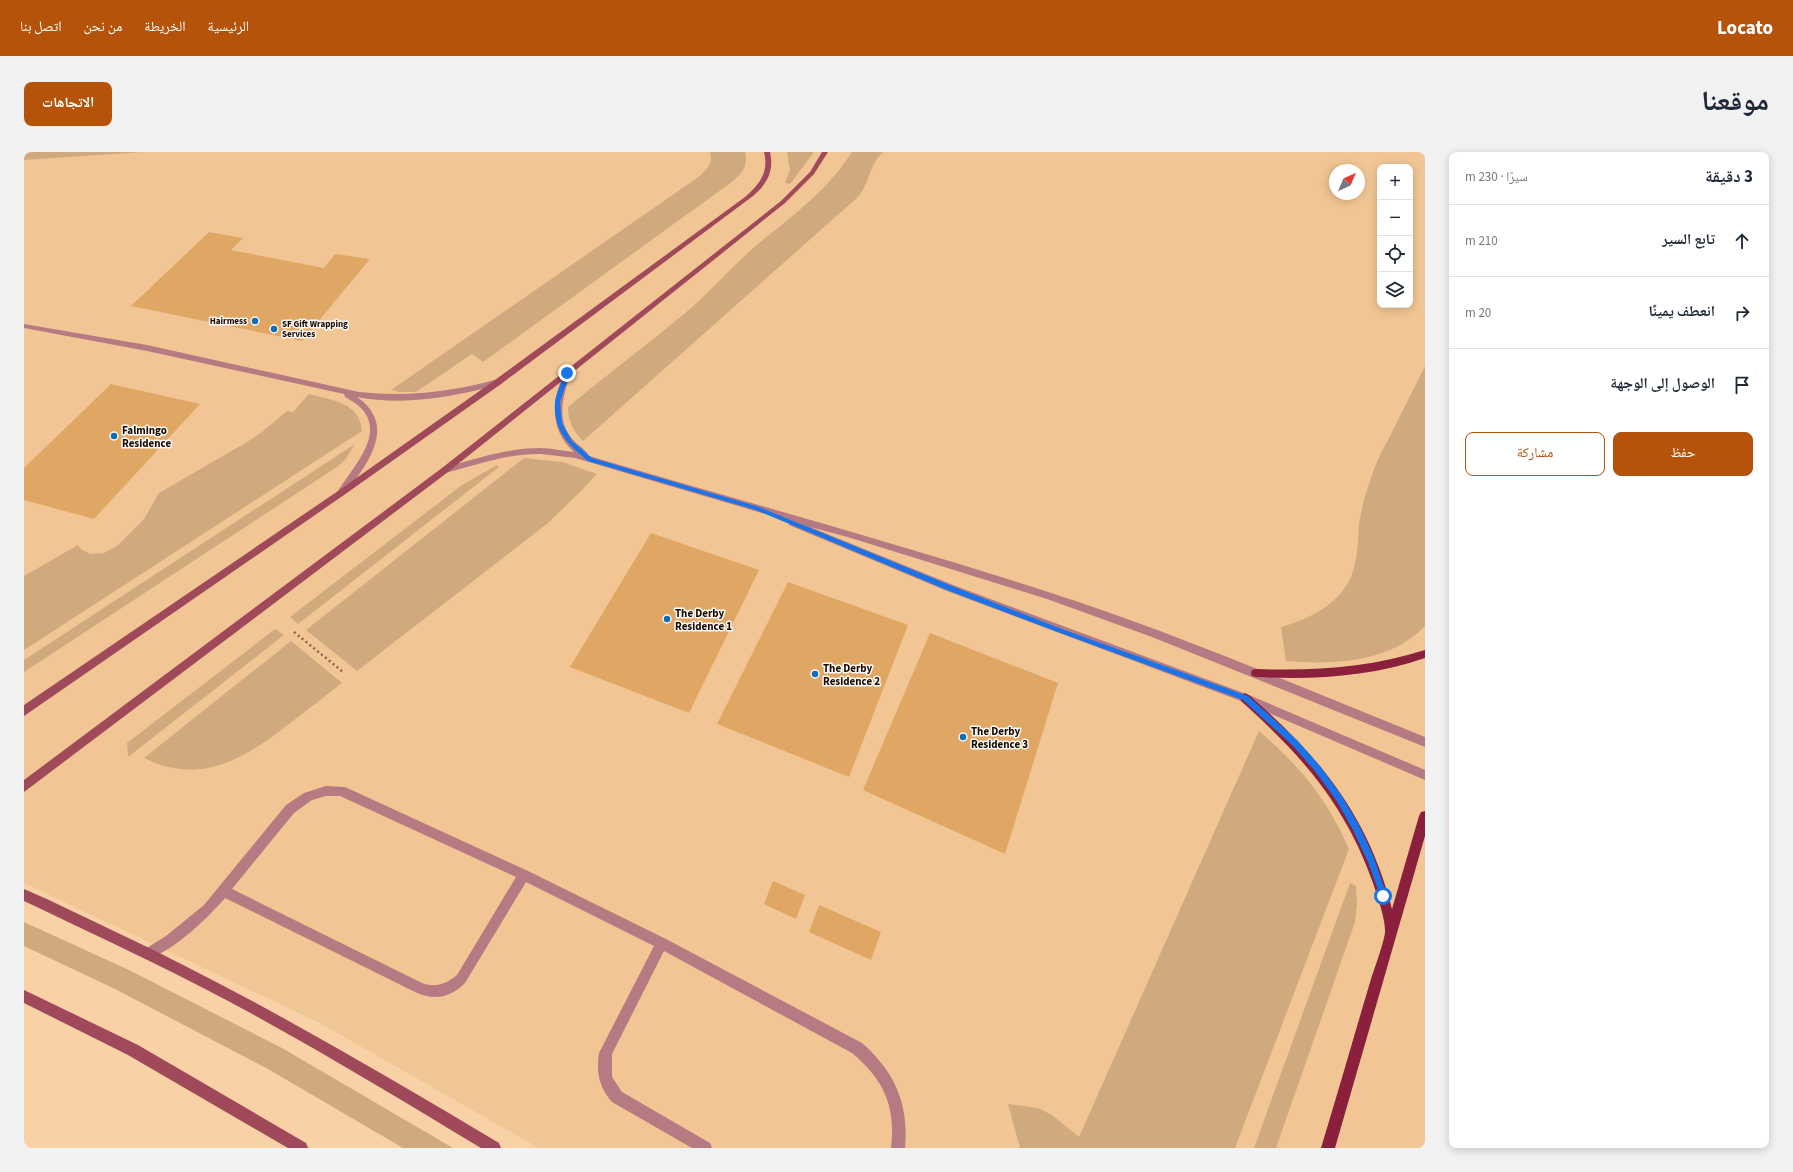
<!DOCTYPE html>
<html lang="ar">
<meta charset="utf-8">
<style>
body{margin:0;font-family:"Source Sans 3","Noto Naskh Arabic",sans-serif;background:#f2f2f3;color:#1f2937;direction:rtl}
.controls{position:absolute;right:12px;top:12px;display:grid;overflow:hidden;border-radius:8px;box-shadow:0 2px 10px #0003}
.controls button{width:36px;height:36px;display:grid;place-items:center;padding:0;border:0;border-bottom:1px solid #e0e1e3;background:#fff;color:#1f2937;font:20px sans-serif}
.compass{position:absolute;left:1305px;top:12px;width:36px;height:36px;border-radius:50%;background:#fff;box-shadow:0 2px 10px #0003;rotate:44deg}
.stop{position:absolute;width:12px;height:12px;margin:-9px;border:3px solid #1a73e8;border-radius:50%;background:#fff}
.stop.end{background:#1a73e8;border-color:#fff;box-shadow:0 1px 4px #0008}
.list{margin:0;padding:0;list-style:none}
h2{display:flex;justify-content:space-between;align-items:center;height:52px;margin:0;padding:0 16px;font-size:17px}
h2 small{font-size:13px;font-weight:400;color:#747a83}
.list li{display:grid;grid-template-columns:26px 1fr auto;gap:12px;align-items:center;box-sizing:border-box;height:72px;padding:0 16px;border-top:1px solid #e0e1e3}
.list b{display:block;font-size:15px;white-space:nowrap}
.list em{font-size:13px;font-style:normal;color:#747a83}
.actions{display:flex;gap:8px;padding:12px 16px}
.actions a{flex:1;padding:9px 0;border:1px solid #b45309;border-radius:8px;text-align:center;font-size:14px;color:#b45309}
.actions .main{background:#b45309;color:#fff}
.icon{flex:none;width:22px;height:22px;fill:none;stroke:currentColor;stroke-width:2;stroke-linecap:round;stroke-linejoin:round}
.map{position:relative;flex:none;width:1401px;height:996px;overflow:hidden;direction:ltr;border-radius:8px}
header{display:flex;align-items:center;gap:24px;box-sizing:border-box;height:56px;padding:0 20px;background:#b45309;color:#fff}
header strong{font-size:19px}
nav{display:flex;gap:22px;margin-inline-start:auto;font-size:14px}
.intro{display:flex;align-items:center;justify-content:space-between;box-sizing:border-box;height:96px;padding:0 24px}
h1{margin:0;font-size:28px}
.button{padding:10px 18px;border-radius:8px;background:#b45309;color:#fff;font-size:14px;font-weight:700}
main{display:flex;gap:24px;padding:0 24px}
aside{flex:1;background:#fff;border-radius:8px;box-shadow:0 2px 10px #0003}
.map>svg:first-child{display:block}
.built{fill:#f1c694;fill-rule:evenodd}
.green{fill:#d0aa7e}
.building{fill:#e0a764}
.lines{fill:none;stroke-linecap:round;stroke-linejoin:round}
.path{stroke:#7e654c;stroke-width:2.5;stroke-dasharray:2 3;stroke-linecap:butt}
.lane{fill:#b67a82;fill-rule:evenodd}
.street{fill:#b67a82;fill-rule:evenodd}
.secondary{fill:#9f495a;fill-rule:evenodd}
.primary{fill:#8b203d;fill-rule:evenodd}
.route{fill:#1a73e8}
.poi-dot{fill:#0c6db9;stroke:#fdf9f5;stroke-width:1.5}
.labels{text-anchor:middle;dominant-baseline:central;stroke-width:3;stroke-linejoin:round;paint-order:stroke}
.far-poi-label{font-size:9px;font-weight:bold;fill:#160900;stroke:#fdf9f5;text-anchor:end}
.poi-label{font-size:11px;font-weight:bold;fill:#160900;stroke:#fdf9f5;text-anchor:start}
</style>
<header>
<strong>Locato</strong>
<nav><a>الرئيسية</a><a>الخريطة</a><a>من نحن</a><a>اتصل بنا</a></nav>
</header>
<div class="intro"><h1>موقعنا</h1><a class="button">الاتجاهات</a></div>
<main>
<aside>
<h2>3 دقيقة<small>سيرًا · 230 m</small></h2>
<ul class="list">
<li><svg class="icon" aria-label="ahead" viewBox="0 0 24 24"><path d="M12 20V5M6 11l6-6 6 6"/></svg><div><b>تابع السير</b></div><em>210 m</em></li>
<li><svg class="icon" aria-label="right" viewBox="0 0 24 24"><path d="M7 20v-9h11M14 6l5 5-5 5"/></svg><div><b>انعطف يمينًا</b></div><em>20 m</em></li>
<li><svg class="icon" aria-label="arrive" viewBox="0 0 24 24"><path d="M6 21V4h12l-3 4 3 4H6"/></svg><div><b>الوصول إلى الوجهة</b></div></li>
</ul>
<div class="actions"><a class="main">حفظ</a><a>مشاركة</a></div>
</aside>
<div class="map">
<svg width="1401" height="996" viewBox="0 0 1401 996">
<rect width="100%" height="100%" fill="#f8d1a6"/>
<path class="built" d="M0,0h1401v996h-886l-221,-126 -294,-139zM1356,15h30v138h-30zM1311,18h24v24h-24z"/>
<g class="green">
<polygon points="0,0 119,0 0,8"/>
<path d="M686,0h35c4,15 -5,24 -16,32l-246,178 -11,-8 -56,38h-17l-8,-2 306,-212c8,-7 17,-14 13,-26z"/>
<polygon points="763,0 790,0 766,32 761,31 766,18"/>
<path d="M828,0h31c-13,12 -13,29 -24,44l-276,245c-10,-10 -15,-19 -15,-34 38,-32 78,-61 116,-93 24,-20 45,-44 68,-65 39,-33 71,-53 100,-97z"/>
<path d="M1401,214v260c-35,37 -92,39 -139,35l-5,-34c32,-9 66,-26 74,-63 3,-13 3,-26 4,-39 2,-15 6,-30 11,-44 5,-17 13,-32 21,-47 11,-23 23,-45 34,-68z"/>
<path d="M285,242c22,6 51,8 53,37l-338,219v-74l54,-31 3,4 9,5 14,-1 13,-7 27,-27 15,-26 88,-51 15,-10 25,-21 6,1z"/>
<polygon points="331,292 321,308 313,315 0,520 0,508"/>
<polygon points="500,306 538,310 573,322 558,338 524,371 333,519 282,478"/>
<polygon points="473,313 475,315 274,472 266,465 438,333"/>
<polygon points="251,477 260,483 104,605 103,591"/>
<path d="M267,489l51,42c-17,13 -35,27 -53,41 -45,35 -88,62 -145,34z"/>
<path d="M1235,579c42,36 68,68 90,118l-114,299h-215l-12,-44 30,4 14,7 27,22z"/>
<polygon points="1326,731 1332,734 1333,752 1331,770 1252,996 1230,996"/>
<polygon points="0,770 105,818 258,896 429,996 379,996 244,917 91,837 0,794"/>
</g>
<g class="building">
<polygon points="185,80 219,86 207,98 300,116 311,102 346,107 278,189 107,154"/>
<polygon points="87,232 176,252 70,367 0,348 0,316"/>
<polygon points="627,381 735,418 665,561 546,515"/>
<polygon points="764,430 884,473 825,625 693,572"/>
<polygon points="906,481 1034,531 981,702 839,638"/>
<polygon points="749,729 781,743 772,767 740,752"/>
<polygon points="795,753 857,780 847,808 785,780"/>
</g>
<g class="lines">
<polyline class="path" points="270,480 319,520"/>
<g class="lane">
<path d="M0,172l123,21 212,47c48,5 93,0 139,-13l4,3 -1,2c-46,13 -96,22 -144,13 42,29 9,69 -13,98l-3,1 -4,-3c13,-23 50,-58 24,-85 -5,-5 -11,-8 -16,-11l-1,-3 -197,-43 -123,-23z"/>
<path d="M302,634l19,1 183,84 138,68 196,104c33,29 47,61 43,105h-14c5,-42 -7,-68 -39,-95l-188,-102 -52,103v23l10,15 88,51 2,5h-20l-80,-46c-13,-15 -16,-30 -13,-49l55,-107 -128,-64 -61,101c-15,15 -31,18 -50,9l-190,-94c-19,22 -49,50 -76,61l-4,-2 -2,-4 2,-4 21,-13 38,-31 82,-100 18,-12zM302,644h14l176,81 -59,98c-11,9 -21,13 -35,8l-190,-94 62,-76 18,-13z"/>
</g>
<path class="street" d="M543,218l4,3c-7,20 -15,44 -1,63 5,8 15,12 19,20 153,45 308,87 459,136 128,41 252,95 377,145v10l-273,-110 -105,-38 -196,-61 -41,-11 143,58 296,110 176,75v10l-184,-79 -294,-110 -158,-66v-4l-214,-63c-11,-1 -22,-3 -34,-4 -32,-1 -65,11 -96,19l-3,-1 -1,-2 1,-2 3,-1c31,-8 63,-19 95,-19 11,0 23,3 34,4 -21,-19 -23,-43 -14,-69 1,-5 2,-11 7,-13z"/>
<g class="secondary">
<path d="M740,0h6c5,21 -5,35 -21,47l-248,185 -157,111 -320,221v-11l314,-214 157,-111 250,-183c15,-13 24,-25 19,-45z"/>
<polygon points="798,0 804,0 790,22 761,51 424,320 0,640 0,628 418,316 757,49 786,20"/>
<path d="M0,737c33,14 64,30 96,45 131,62 255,135 379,209l2,5h-20c-83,-50 -165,-100 -251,-146 -67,-36 -137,-68 -206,-101z"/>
<polygon points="0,838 114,893 282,991 284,996 264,996 104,903 0,851"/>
</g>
<g class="primary">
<path d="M1401,498v8c-56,19 -111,22 -169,19l-4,-1 -1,-3 1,-3 4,-1c58,2 113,-1 169,-19z"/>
<path d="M1221,541l4,2c71,62 119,120 143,214l27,-93 2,-4 4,-1v25l-90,312h-14c17,-56 33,-112 50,-169 3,-9 15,-42 14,-49 0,-12 -8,-35 -12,-47 -28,-79 -71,-127 -132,-182l-1,-3 1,-3z"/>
</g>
</g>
<path class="route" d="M543,219l3,2 -10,29 2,21 10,18 20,17 167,49 193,79 107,42 189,68 49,44 23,26 21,29 18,30 15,33 13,38 -1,2h-5l-13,-36 -15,-32 -17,-30 -21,-29 -23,-26 -49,-45 -188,-69 -108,-41 -191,-80 -168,-49c-20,-17 -35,-30 -33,-59 1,-9 7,-20 10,-29z"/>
<g class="poi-dot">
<circle cx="231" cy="169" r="4"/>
<circle cx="250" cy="177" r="4"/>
<circle cx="90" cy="284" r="4"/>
<circle cx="643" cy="467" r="4"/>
<circle cx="791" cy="522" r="4"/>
<circle cx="939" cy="585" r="4"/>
</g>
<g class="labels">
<g class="far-poi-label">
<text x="223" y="169">Hairmess</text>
<text x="258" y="172" text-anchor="start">SF Gift Wrapping<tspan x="258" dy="10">Services</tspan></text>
</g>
<g class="poi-label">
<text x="98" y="278">Falmingo<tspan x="98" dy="13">Residence</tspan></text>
<text x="651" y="461">The Derby<tspan x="651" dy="13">Residence 1</tspan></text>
<text x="799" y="516">The Derby<tspan x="799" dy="13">Residence 2</tspan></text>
<text x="947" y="579">The Derby<tspan x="947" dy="13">Residence 3</tspan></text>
</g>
</g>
</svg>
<div class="controls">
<button>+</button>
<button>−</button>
<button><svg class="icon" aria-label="locate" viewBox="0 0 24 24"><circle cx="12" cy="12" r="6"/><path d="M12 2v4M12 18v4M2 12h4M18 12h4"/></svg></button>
<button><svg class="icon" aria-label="layers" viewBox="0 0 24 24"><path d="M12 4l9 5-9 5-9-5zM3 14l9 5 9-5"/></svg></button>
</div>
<svg class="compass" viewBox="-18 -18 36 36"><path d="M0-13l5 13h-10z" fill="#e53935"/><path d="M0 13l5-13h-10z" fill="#747a83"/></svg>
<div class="stop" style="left:1359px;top:744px"></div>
<div class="stop end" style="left:543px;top:221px"></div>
</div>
</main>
